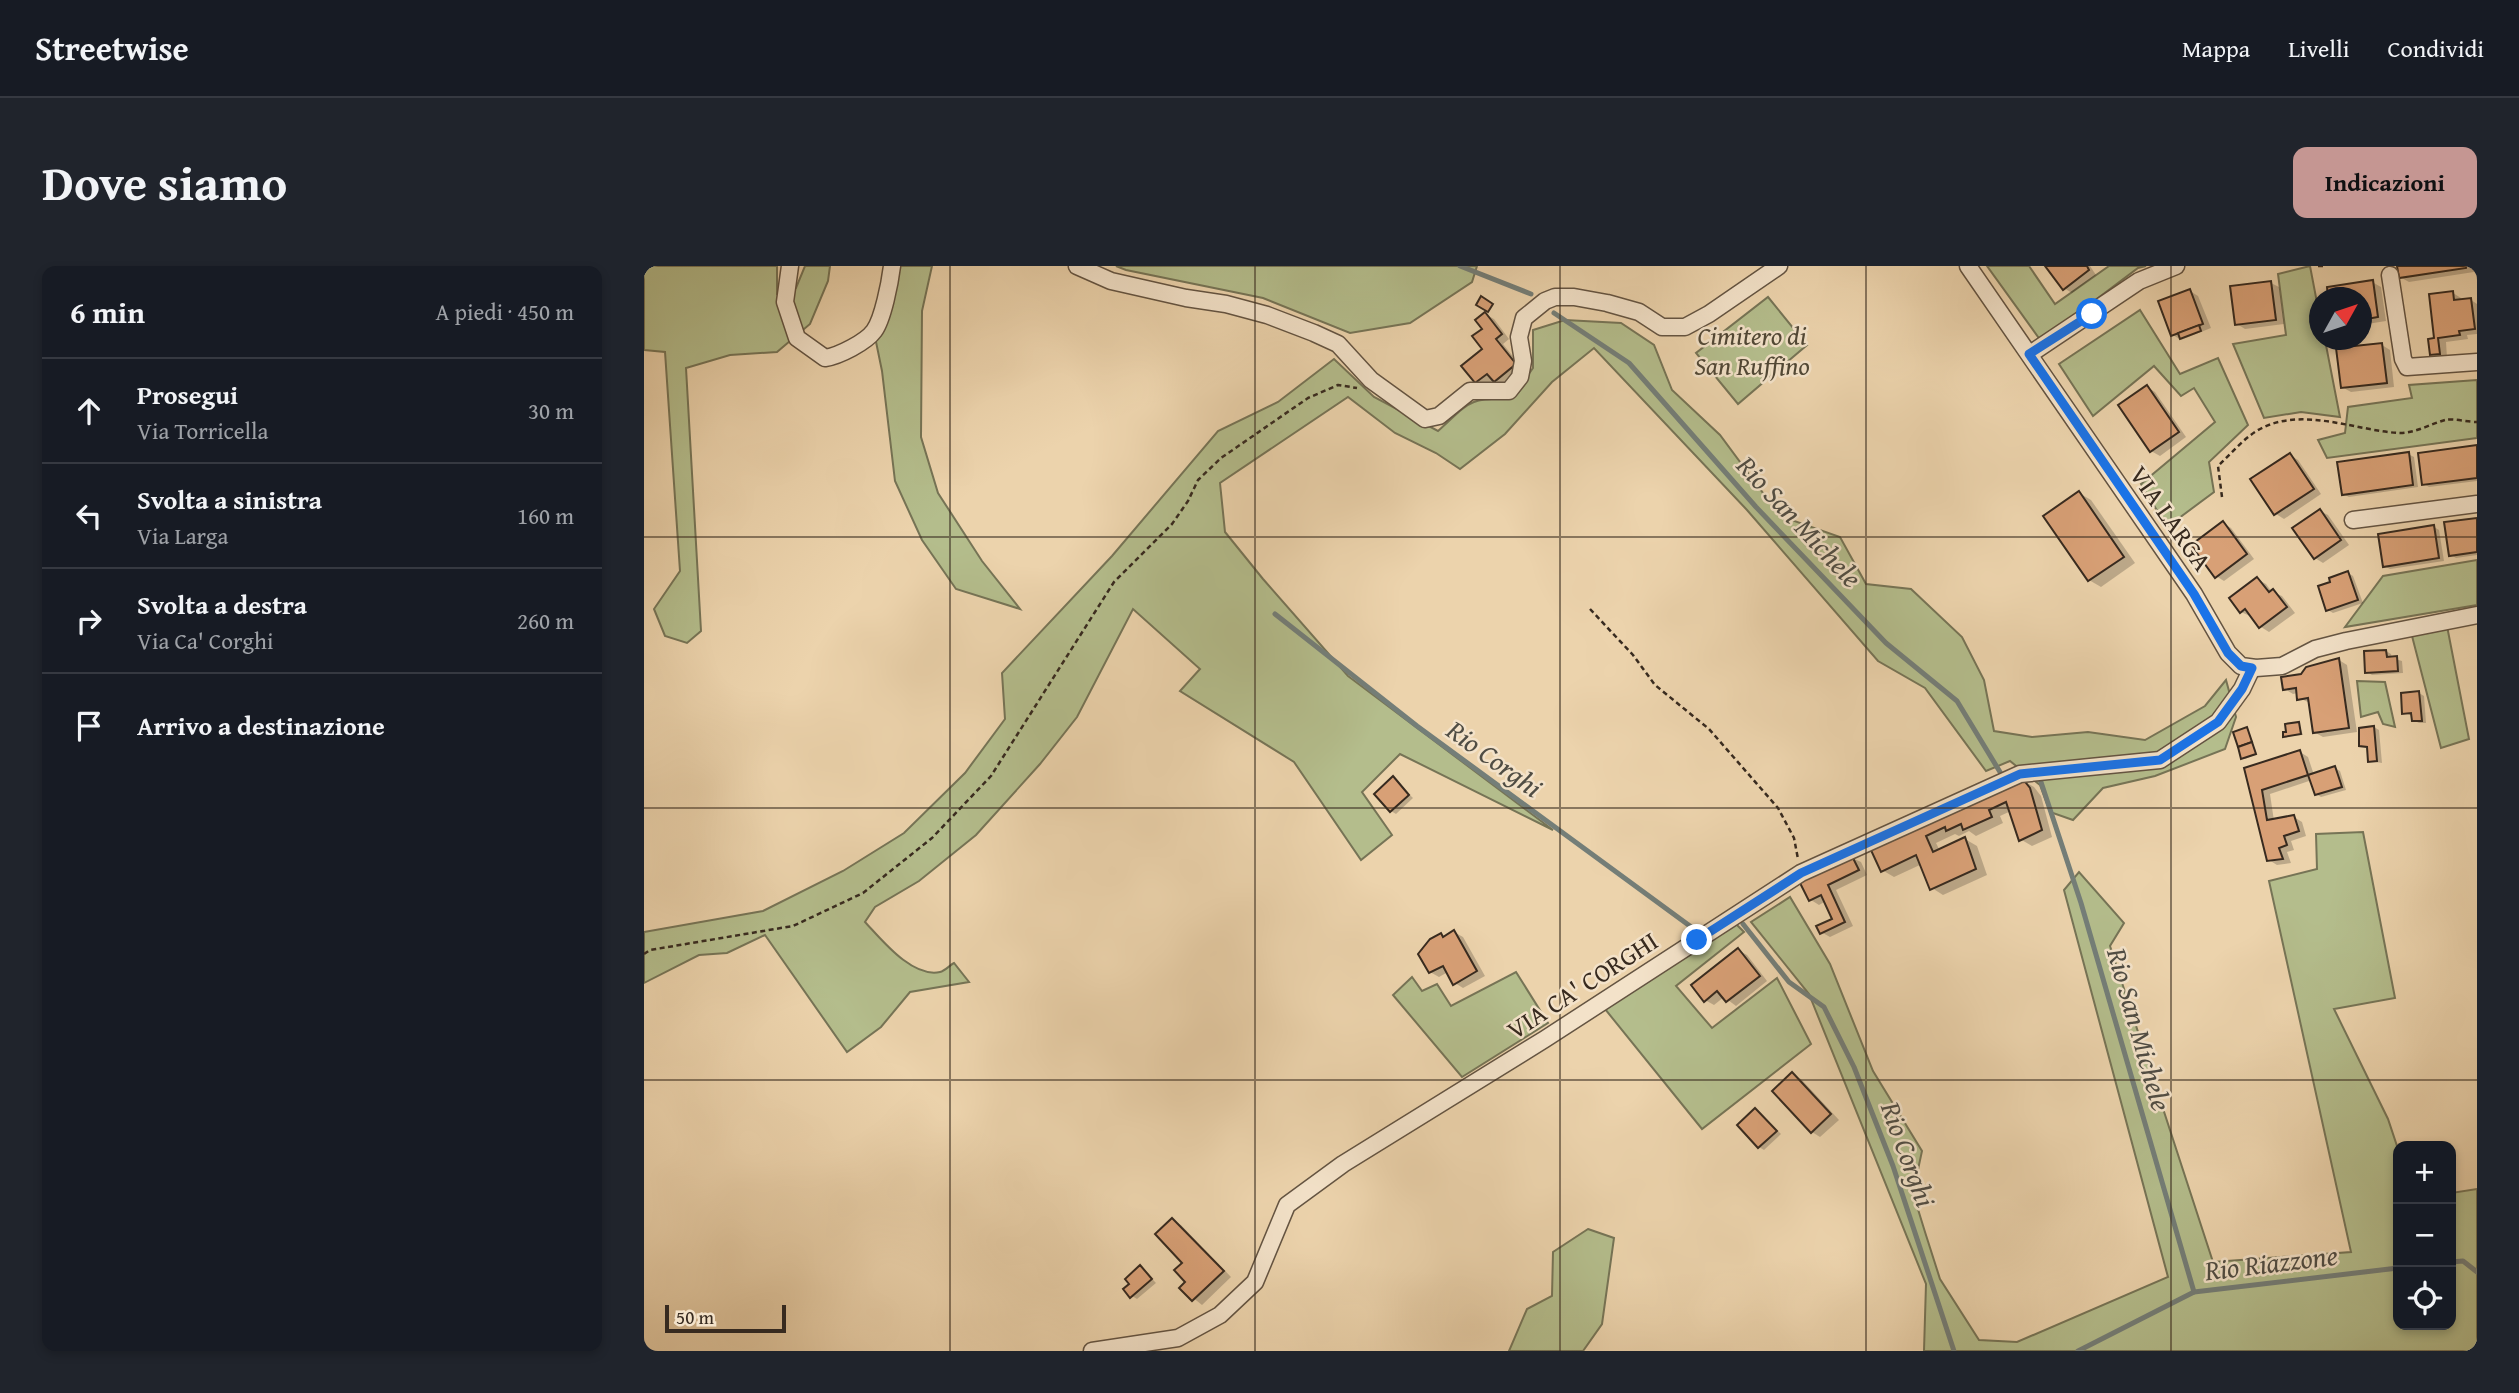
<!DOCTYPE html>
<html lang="it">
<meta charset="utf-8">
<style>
body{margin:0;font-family:"Gentium Book Plus",serif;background:#20242c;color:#f1f3f6}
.controls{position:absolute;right:21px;bottom:21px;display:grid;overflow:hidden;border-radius:14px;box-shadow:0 4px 10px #0003}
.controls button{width:63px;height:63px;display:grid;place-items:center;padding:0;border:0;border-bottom:2px solid #363941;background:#171b24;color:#f1f3f6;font:35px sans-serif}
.compass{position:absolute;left:1665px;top:21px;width:63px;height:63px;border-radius:50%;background:#171b24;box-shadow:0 4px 10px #0003;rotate:50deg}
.scale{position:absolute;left:21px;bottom:18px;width:121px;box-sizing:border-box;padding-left:7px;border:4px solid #372a1f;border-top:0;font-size:19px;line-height:24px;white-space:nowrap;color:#372a1f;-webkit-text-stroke:5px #f3e2c9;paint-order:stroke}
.stop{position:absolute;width:21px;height:21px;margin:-16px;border:5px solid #1a73e8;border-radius:50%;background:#fff}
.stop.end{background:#1a73e8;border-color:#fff;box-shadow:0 2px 7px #0008}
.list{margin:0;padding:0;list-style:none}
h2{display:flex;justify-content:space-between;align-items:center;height:91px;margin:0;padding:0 28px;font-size:30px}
h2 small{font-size:23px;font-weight:400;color:#9ea1a6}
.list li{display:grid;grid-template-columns:46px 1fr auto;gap:21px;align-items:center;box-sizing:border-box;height:105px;padding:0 28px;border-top:2px solid #363941}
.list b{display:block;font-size:26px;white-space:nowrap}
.list p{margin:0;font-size:23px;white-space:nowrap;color:#9ea1a6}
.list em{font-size:23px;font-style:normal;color:#9ea1a6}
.icon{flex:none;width:38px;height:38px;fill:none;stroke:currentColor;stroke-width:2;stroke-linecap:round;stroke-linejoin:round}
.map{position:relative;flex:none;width:1833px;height:1085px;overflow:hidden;border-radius:14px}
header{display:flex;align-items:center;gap:42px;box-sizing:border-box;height:98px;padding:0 35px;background:#171b24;border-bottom:2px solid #363941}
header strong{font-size:33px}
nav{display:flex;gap:38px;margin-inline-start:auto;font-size:24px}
.intro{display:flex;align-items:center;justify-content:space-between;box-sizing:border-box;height:168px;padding:0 42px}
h1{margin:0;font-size:49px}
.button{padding:18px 32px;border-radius:14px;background:#c59692;color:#111;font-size:24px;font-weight:700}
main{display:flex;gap:42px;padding:0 42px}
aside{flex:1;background:#171b24;border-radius:14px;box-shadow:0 4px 10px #0003}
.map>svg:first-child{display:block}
.green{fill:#b4bd8c;stroke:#767456;stroke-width:2}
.shadow{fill:#0003}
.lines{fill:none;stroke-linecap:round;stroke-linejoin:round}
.stream{stroke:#747e78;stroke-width:5}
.building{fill:#d8a076;stroke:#372a1f;stroke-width:2}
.street-casing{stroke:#645442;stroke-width:19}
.path{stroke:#372a1f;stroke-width:2.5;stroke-dasharray:5 3.5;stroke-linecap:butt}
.street{stroke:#f3e2c9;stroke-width:16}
.route{stroke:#1a73e8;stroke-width:9}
.grid{fill:none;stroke:#372a1f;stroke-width:2;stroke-opacity:0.55}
.labels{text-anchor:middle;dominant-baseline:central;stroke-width:5;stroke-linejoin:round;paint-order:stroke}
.park-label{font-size:26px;font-style:italic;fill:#504735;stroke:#f3e2c9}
.street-label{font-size:26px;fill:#372a1f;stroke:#f3e2c9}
.water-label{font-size:28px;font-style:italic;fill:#504d44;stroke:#f3e2c9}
</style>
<header>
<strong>Streetwise</strong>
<nav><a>Mappa</a><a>Livelli</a><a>Condividi</a></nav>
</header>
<div class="intro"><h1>Dove siamo</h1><a class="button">Indicazioni</a></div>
<main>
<aside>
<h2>6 min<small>A piedi · 450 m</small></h2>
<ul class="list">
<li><svg class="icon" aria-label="ahead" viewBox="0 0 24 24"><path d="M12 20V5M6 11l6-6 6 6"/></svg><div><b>Prosegui</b><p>Via Torricella</p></div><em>30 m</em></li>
<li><svg class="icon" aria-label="left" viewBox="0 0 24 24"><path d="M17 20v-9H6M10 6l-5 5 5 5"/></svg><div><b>Svolta a sinistra</b><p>Via Larga</p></div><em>160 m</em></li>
<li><svg class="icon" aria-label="right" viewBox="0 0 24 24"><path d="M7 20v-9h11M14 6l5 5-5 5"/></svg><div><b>Svolta a destra</b><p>Via Ca' Corghi</p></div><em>260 m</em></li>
<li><svg class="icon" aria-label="arrive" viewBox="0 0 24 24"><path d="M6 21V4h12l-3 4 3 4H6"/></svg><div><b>Arrivo a destinazione</b></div></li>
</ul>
</aside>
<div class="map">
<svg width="1833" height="1085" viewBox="0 0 1833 1085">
<rect width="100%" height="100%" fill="#ecd3ac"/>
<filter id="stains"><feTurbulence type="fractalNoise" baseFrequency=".00286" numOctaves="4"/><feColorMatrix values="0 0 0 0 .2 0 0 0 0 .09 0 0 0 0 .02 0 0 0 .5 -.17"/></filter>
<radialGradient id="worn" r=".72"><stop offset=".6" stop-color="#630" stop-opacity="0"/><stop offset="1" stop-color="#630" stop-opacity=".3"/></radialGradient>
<g class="green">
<polygon points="0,0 133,0 133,28 152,22 161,0 186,0 184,15 166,58 133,86 86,89 42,102 57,365 43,377 21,370 10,343 36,305 21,86 0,84"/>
<polygon points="248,0 288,0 278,45 277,171 294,227 338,295 376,343 312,323 278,274 251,215 238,105 230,66"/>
<polygon points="472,0 833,0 828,16 766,57 706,67 619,32 482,4"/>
<polygon points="1343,0 1385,0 1411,38 1465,0 1502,0 1494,2 1397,75"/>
<polygon points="1666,0 1675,47 1675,74 1681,74 1696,151 1657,146 1620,152 1589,78 1642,69 1634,8"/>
<polygon points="1124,31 1163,79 1094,138 1052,87"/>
<polygon points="1496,44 1536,108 1574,92 1604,159 1565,196 1570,226 1523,261 1497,218 1571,156 1550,122 1537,130 1510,100 1449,150 1415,98"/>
<path d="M921,54l56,3 33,22 18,45 48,45 60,81 60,21 26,47 45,5 51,48 22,43 10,51 38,6 56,-5 57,8 60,-34 21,-26 10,37 -11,32 -70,27 -52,12 -30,32 -23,-8 -10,-27 -30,-24 -24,10 -61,-83 -47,-27 -131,-151 -153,-162 -42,34 -47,52 -45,35 -24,-16 -41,-20 -47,-36 -128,86 5,49 38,47 85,97 205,154 -153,-76 -38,38 30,43 -31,25 -67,-98 -114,-71 20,-22 -67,-60 -56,108 -37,47 -64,71 -57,46 -44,26 -10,15c17,18 47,56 75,50 5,-1 10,-7 14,-9l15,19 -59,10 -29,35 -34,25 -82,-117 -38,18 -28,2 -55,28v-51l119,-21 80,-40 61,-38 61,-60 40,-54 -3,-46 110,-117 106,-125 60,-29 56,-43 40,38 64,34c31,-28 30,-34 73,-32l22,-31v-38z"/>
<polygon points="1833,114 1833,172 1683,192 1674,174 1701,167 1704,141 1768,132 1765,119"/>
<polygon points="1833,294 1833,339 1701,361 1739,310"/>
<polygon points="1803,360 1825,473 1797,482 1768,370"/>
<polygon points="1713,415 1741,416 1751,461 1739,458 1734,446 1717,451"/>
<polygon points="1719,566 1751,732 1690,743 1744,853 1754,883 1754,1059 1807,1059 1807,927 1833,923 1833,1085 1280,1085 1282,1018 1165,728 1107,656 1146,631 1186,698 1229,805 1278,885 1269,927 1281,966 1296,1013 1335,1074 1373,1076 1524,1011 1420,624 1435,606 1480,657 1466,680 1569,996 1707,986 1625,615 1673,603 1672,568"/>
<polygon points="1091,657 1100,666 1032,720 1068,762 1133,712 1167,778 1058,863 961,743"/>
<polygon points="872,706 904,757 818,811 749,729 768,711 778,725 793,718 807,740"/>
<polygon points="944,963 970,972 958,1058 939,1085 865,1085 883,1043 908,1030 909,986"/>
</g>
<g class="shadow">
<polygon points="1403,0 1446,0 1452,9 1428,27 1420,22"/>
<polygon points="1755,0 1829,0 1830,6 1765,16 1756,11"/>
<polygon points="1728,16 1737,21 1742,55 1717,59 1717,32"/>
<polygon points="1627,17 1635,21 1640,58 1601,63 1593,58"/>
<polygon points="1546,25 1554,30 1567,62 1537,74 1529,69"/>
<polygon points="1809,27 1817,32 1818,35 1827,34 1833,38 1833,68 1823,69 1824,73 1802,76 1803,92 1796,93 1788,88"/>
<polygon points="841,48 850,53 865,73 859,78 879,103 859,119 850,114 840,121 832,116 840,83"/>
<polygon points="1738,79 1746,84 1750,121 1707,126 1698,121"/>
<polygon points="1503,121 1511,126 1542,171 1516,190 1507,185"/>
<polygon points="1833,181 1833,215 1785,221 1780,218"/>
<polygon points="1764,188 1770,191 1774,221 1705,231 1699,228"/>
<polygon points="1646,189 1654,194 1677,228 1640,253 1632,248 1609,214"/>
<polygon points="1435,227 1447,234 1491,297 1457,321 1445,314"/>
<polygon points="1676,245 1684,249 1705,279 1679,297 1671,292"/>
<polygon points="1833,253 1833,289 1812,292 1807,289"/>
<polygon points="1579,257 1587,262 1610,293 1580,315 1572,310"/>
<polygon points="1790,261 1795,264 1800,295 1746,303 1740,300"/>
<polygon points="1704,307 1709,310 1719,337 1689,347 1684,344"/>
<polygon points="1613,313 1622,318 1628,326 1638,330 1651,347 1625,366 1617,361 1608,349 1606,350 1597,346"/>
<polygon points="1742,385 1747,388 1748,392 1758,395 1759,407 1728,409 1723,406"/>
<polygon points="1695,394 1703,399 1713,466 1679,471 1670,466 1666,437 1655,432 1654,427 1649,428 1641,423 1658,410"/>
<polygon points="1775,427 1780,430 1782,457 1775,457 1769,454 1769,450 1760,447"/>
<polygon points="1655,458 1659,469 1641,470"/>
<polygon points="1730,461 1735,464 1738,497 1726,495 1725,482 1717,479"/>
<polygon points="1603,463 1613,488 1601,493 1599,491"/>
<polygon points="1656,486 1664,491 1670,509 1691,502 1696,505 1702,524 1677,531 1672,528 1668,514 1626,528 1630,555 1650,551 1658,556 1662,570 1647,575 1650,584 1643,586 1647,597 1633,599 1625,594 1602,504"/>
<polygon points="749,513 769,532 752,548 747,545"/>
<polygon points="1378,514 1390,521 1397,530 1408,571 1388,580 1376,573 1367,545 1356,550 1359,557 1332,570 1325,565 1315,570 1311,568 1292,577 1296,585 1321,573 1333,580 1343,609 1299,629 1288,622 1278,598 1250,611 1238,604 1228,583"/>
<polygon points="1208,592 1217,596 1223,609 1192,624 1209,660 1186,671 1177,666 1191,653 1182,635 1175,639 1167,634"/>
<polygon points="810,666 819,671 841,710 819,722 811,717 804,706 795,711 786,706 797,669 801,671"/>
<polygon points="1094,684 1103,689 1123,715 1092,740 1080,731 1070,739 1061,734"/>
<polygon points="1148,808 1157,813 1195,854 1176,871 1168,866"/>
<polygon points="1112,844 1137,868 1120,884 1115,881"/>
<polygon points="528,954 537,959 587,1011 558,1039 537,1022 544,1016"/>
<polygon points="497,1001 512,1017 493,1033 488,1030"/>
</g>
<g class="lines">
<g class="stream">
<polyline points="816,0 887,28"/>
<polyline points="910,47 985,97 1112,241 1242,377 1313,435 1356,506"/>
<polyline points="631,348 773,460 1050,663"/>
<polyline points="1394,513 1396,513 1437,637 1550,1026"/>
<polyline points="1099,658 1145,716 1180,741 1210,801 1249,900 1310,1085"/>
<polyline points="1807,996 1819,995 1833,1006"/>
<polyline points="1434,1085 1550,1026 1754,1002"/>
</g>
</g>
<g class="building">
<polygon points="1401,0 1443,0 1445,4 1419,24"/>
<polygon points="1753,0 1822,0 1822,2 1755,12"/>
<polygon points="1729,14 1734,51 1717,54 1717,32 1684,32 1683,21"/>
<polygon points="1627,15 1632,54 1591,59 1586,20"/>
<polygon points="1546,23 1559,58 1527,70 1514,35"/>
<polygon points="1809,25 1810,34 1827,32 1831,63 1815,65 1816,69 1794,72 1796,88 1786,89 1784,73 1790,72 1785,28"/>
<polygon points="837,30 849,38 844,46 832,39"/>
<polygon points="841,46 858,68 852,73 872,98 850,116 843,108 831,117 817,100 838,83 828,70 838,63 831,54"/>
<polygon points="1555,59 1557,65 1536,73 1534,67"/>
<polygon points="1738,77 1743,117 1697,122 1692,82"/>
<polygon points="1503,119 1535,166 1506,186 1474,139"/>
<polygon points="1833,179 1833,212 1778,219 1774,187"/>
<polygon points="1765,186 1769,219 1698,229 1693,196"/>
<polygon points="1646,187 1670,223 1630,249 1606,213"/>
<polygon points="1435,225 1480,291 1444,315 1399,250"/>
<polygon points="1676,243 1697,274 1670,293 1648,262"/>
<polygon points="1833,252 1833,286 1805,290 1800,256"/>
<polygon points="1579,255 1603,288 1571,312 1547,279"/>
<polygon points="1790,259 1795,292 1739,301 1734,268"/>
<polygon points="1704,305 1714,334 1682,345 1674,320 1686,316 1685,312"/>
<polygon points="1613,311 1625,326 1629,323 1643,341 1615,362 1601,343 1596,347 1585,332"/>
<polygon points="1742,384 1743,391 1753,390 1754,405 1721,407 1720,385"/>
<polygon points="1695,392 1705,462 1669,467 1664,432 1653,434 1652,422 1639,424 1637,411 1657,408 1662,401"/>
<polygon points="1775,425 1778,455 1768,455 1767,447 1758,448 1757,427"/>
<polygon points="1655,456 1657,468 1639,471 1639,466 1642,466 1641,458"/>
<polygon points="1730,460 1733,495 1724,496 1723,481 1715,480 1715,462"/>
<polygon points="1603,461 1608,476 1594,481 1589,466"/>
<polygon points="1608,476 1612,488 1597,493 1594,481"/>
<polygon points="1656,484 1664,509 1618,524 1623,554 1650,549 1655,565 1640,570 1643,579 1635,582 1639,593 1623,595 1600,502"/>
<polygon points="1691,500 1698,521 1671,529 1664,509"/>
<polygon points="749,510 765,529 746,546 730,528"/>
<polygon points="1378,512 1386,522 1398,564 1375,575 1362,536 1345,544 1348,551 1319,564 1317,558 1302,565 1301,561 1282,570 1289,586 1321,571 1332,603 1286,624 1272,589 1237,606 1226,582"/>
<polygon points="1208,590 1215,604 1184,619 1201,656 1176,668 1172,660 1188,653 1177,629 1165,635 1155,615"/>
<polygon points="810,664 833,705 809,719 799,700 785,707 774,688 786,673 797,667 799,671"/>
<polygon points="1094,682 1116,710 1082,736 1073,725 1060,736 1047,719"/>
<polygon points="1148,806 1187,848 1167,867 1128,825"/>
<polygon points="1111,842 1133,865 1114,882 1093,859"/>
<polygon points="528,952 580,1005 548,1035 535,1022 541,1016 530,1004 538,997 511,968"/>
<polygon points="496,999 508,1013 486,1032 479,1023 485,1018 481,1013"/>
</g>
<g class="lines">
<defs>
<g id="street">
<path d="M146,0l-5,36 12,36 28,20c14,-2 41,-16 49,-27 9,-12 16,-49 18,-65"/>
<polyline points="433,0 467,15 542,32 582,38 623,49 670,67 694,78 727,114 781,153 795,150 826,125 865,125 876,111 879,95 875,71 880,52 901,35 911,31 930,31 963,37 995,46 1018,61 1041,61 1065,48 1135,0"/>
<polyline points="1324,0 1550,328 1584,387 1597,400 1612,402 1638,400 1671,383 1702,375 1833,349"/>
<polyline points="1746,9 1759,93 1763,101 1833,96"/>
<polyline points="1386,88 1495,15 1532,0"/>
<polyline points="1709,254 1833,238"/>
<polyline points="448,1085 534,1072 576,1049 611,1016 643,939 699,898 901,773 1157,607 1376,508 1516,494 1574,456 1598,423 1608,402"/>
</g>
</defs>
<use href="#street" class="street-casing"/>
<g class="path">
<polyline points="1674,0 1682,0"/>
<path d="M1578,231l-4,-31c14,-13 28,-31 46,-39 41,-19 91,3 134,6 16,1 32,-9 47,-13 7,-2 23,2 32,2"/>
<polyline points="946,343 989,389 1011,419 1065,463 1134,542 1150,572 1154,593"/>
<polyline points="0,688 6,684 149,660 219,627 288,572 347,510 470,316 528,258 544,235 554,214 577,192 664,132 694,119 713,122"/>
</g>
<use href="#street" class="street"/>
</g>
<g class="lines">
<polyline class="route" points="1053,674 1157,607 1376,508 1516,494 1574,456 1598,423 1608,402 1597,400 1584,387 1550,328 1385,88 1448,48"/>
</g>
<path class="grid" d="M306,0v1085M611,0v1085M916,0v1085M1222,0v1085M1527,0v1085M0,271h1833M0,542h1833M0,814h1833"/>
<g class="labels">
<g class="park-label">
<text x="1108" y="69">Cimitero di<tspan x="1108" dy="30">San Ruffino</tspan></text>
</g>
<g class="street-label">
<text transform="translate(1527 252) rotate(55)">VIA LARGA</text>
<text transform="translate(938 719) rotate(-33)">VIA CA' CORGHI</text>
</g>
<g class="water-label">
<text transform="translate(1156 255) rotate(47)">Rio San Michele</text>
<text transform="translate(851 492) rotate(36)">Rio Corghi</text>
<text transform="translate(1496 763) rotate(74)">Rio San Michele</text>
<text transform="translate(1265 888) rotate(70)">Rio Corghi</text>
<text transform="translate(1627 996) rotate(-7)">Rio Riazzone</text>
</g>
</g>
<rect width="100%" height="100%" filter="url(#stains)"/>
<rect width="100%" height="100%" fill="url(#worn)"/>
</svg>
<div class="controls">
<button>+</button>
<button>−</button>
<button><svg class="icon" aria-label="locate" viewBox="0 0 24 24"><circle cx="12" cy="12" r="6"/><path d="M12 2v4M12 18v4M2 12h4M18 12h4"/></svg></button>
</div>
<svg class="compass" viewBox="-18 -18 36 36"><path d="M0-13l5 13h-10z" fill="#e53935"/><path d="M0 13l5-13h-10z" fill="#9ea1a6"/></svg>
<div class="scale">50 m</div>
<div class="stop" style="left:1448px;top:48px"></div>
<div class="stop end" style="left:1053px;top:674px"></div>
</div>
</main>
